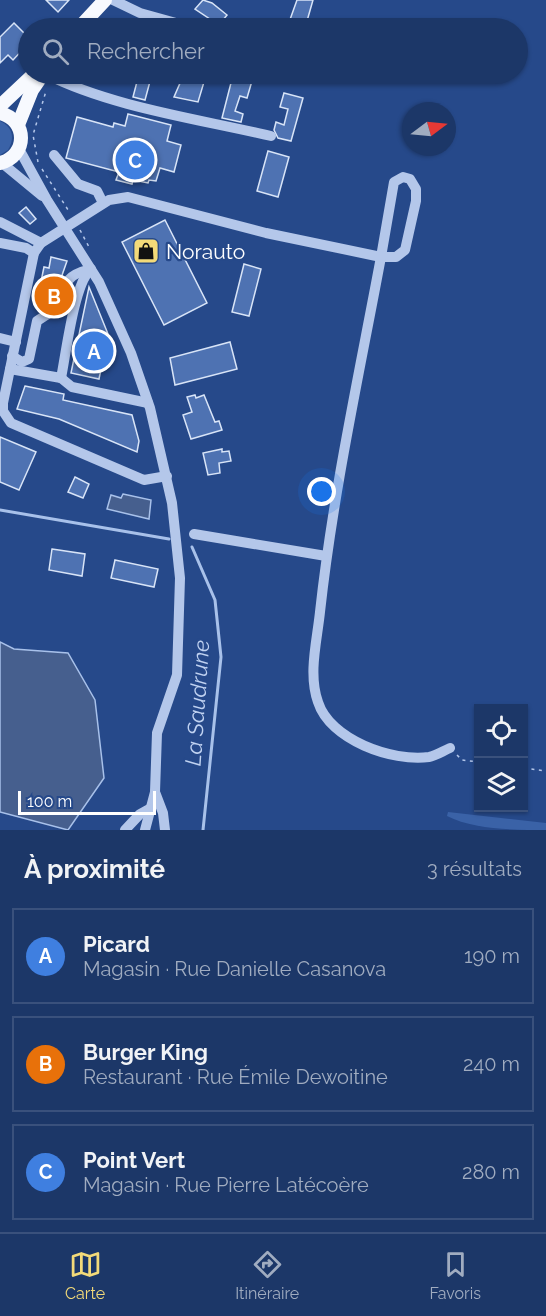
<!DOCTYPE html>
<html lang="fr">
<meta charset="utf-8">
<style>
body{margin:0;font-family:Raleway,sans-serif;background:#294271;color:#f1f3f6}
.controls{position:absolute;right:18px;bottom:18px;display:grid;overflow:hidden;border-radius:0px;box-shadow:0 2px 4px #0004}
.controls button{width:54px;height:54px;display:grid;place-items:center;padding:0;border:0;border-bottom:2px solid #3a517c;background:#1c3768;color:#f1f3f6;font:30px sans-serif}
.compass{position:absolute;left:402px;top:102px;width:54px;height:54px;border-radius:50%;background:#1c3768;box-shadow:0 2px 4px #0004;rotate:74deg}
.scale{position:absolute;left:18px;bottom:15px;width:138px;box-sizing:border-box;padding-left:6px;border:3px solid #fff;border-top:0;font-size:16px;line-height:21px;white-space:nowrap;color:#fff;-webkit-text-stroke:4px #26498a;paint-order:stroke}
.you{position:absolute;left:322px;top:492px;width:21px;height:21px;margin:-15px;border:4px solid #fff;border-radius:50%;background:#1a73e8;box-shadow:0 0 0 9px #1a73e833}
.badge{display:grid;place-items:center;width:39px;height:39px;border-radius:50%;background:#f3da79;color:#fff;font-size:20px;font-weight:700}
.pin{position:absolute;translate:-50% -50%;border:3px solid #fff;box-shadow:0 2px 6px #0006}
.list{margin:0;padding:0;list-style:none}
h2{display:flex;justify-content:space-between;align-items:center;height:78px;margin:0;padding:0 24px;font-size:26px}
h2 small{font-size:20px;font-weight:400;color:#a0acc0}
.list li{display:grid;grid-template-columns:39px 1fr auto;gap:18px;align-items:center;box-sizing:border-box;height:96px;margin:0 12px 12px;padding:0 12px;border:2px solid #3a517c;border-radius:0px}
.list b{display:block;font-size:22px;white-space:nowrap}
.list p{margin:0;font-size:20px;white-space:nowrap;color:#a0acc0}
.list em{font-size:20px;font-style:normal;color:#a0acc0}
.icon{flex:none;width:33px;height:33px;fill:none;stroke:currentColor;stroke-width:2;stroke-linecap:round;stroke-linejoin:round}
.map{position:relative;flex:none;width:546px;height:830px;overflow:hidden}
.search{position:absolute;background:#1c3768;box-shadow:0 2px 4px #0004;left:18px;right:18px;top:18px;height:66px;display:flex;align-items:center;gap:15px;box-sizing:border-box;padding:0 21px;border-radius:33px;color:#a0acc0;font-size:22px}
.sheet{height:402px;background:#1c3768}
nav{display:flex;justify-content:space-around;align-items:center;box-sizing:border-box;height:84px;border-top:2px solid #3a517c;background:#1c3768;font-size:16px;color:#a0acc0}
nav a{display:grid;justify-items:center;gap:3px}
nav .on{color:#f3da79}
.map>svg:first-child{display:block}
.green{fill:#3a62a7}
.water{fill:#465f8e;stroke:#a8c1ea;stroke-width:1.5}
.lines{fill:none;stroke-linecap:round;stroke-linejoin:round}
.stream{stroke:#a8c1ea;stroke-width:3}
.building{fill:#4e72b2;stroke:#d8e4f7;stroke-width:1.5}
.path{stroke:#b4c7ea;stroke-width:1.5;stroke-dasharray:3 4.5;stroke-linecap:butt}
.minor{stroke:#b4c7ea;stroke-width:10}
.major{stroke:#f7f9fe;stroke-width:14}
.labels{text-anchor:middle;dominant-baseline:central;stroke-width:4.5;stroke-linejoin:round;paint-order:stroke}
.poi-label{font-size:21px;fill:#fff;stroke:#26498a;text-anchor:start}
.water-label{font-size:22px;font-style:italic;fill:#c0d2f1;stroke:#26498a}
</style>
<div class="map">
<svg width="546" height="830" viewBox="0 0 546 830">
<rect width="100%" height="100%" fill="#26498a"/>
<g class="green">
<path d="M0,121c13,6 15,17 8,29l-8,5z"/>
<path d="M448,812l98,11v7c-31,0 -72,0 -99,-14z"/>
</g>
<g class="water">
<polygon points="123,494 151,500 149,519 107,509 111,495 121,498"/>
<polygon points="0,642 14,649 68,653 95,700 104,778 68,830 0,812"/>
</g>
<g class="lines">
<g class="stream">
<polyline points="0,510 169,539"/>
<polyline points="192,547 215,600 221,657 203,830"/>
</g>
</g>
<g class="building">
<polygon points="46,0 69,0 58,12"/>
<polygon points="203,0 212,3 227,15 219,25 195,9"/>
<polygon points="297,0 313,0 307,21 303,20 301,28 287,28"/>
<polygon points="14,23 28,37 28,44 13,60 8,55 0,63 0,37"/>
<polygon points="139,74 152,74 145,100 133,97"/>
<polygon points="184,74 191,74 191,76 204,82 198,102 174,97"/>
<polygon points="246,74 254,74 247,98 240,96 235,111 243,114 241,122 222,118 232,79 244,83"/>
<polygon points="286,74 313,74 301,81 288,83"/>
<polygon points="284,93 303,98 291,141 278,138 274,130 276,122 284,125 288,109 280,107"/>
<polygon points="128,114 171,125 167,141 181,145 174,172 160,168 156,181 149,180 148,183 133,180 132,184 116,180 119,172 66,158 77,117 113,127 114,123 125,126"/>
<polygon points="268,151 289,157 278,197 257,191"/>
<polygon points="26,207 36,219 30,224 19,213"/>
<polygon points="165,220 207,303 164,325 122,242"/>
<polygon points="51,257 67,261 53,301 46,306 45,303 37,301 44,267 49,268"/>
<polygon points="244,264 261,269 249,316 232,312"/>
<polygon points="89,287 108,334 99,379 71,373"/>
<polygon points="230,342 237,369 175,385 170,358"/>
<polygon points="25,386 64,394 63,400 132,415 139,441 137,452 59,419 17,409"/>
<polygon points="195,395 196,398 204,395 215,422 219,421 222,430 191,439 183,415 192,412 187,397"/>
<polygon points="0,437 36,452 19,490 0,482"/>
<polygon points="222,449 222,452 229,451 231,461 219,463 220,473 208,475 203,453"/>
<polygon points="75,477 89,484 83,498 68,492"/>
<polygon points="52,549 85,554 82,576 49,570"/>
<polygon points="115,560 158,569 154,587 111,578"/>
</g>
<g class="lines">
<g class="path">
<polyline points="38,162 33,135 46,91"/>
<polyline points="42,169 70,213"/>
<polyline points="80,230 89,247"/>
<polyline points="457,755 462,760 478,762"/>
<polyline points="524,768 546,771"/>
</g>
<g class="minor">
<polyline points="113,0 140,13 194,28"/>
<path d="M46,74c65,33 153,45 225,62"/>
<polyline points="19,149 47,200 99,282 131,353 150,408 172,503 180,578 177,675 157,733 155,792 145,830"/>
<polyline points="54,155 78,184 97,191 103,203"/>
<polyline points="2,163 42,196"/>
<polygon points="403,177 410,179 416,189 416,201 405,250 396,257 381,257 394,182"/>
<polyline points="0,222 41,243"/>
<polyline points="0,243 26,248 34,253"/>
<polyline points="0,338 16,342"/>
<path d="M12,356l10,6 7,-3 8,-38 23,-15c5,-23 5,-31 31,-37"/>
<polyline points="10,369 61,378 72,387 148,403"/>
<path d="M61,378c5,-24 13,-93 29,-108"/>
<path d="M167,476l-23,4 -133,-57 -8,-12v-8l31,-150 7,-10 68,-43 19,-3 138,36 115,24c-22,118 -48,236 -61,355 -3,29 -12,62 -2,90 12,38 74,60 111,55 6,-1 14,-6 21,-9"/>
<polyline points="194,534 326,556"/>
<polyline points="155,792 163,813 165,830"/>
<polyline points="125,830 140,814 149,809"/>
</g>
<g class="major">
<polyline points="79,28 105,0"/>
<polyline points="0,106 34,74"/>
<path d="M0,113c28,7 28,43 0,50"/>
<polyline points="18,125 32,90 43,74"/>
</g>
</g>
<defs>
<symbol id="shop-square" viewBox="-11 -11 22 22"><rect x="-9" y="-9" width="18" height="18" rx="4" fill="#f3da79" stroke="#26498a"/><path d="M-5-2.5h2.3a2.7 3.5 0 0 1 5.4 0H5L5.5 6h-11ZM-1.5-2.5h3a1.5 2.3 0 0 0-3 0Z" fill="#111"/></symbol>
</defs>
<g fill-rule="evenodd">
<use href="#shop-square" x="131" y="236" width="30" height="30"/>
</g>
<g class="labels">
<g class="poi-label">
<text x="166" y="251">Norauto</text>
</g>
<g class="water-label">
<text transform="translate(197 703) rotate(-86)">La Saudrune</text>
</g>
</g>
</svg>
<div class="controls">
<button><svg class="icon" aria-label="locate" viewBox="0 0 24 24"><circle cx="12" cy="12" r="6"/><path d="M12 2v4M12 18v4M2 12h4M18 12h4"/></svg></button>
<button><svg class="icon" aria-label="layers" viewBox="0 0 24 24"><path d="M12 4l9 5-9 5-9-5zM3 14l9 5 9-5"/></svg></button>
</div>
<svg class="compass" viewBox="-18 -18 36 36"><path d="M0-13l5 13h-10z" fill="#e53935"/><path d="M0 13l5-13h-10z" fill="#a0acc0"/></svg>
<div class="scale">100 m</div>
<div class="you"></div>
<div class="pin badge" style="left:94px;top:351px;background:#3f7fe0">A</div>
<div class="pin badge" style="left:54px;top:296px;background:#e8710a">B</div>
<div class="pin badge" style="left:135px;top:160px;background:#3f7fe0">C</div>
<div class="search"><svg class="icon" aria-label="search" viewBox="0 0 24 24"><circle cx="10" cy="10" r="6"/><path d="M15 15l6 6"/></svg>Rechercher</div>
</div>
<section class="sheet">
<h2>À proximité<small>3 résultats</small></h2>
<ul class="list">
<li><span class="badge" style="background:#3f7fe0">A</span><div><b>Picard</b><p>Magasin · Rue Danielle Casanova</p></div><em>190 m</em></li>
<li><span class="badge" style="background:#e8710a">B</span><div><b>Burger King</b><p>Restaurant · Rue Émile Dewoitine</p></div><em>240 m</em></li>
<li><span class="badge" style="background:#3f7fe0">C</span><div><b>Point Vert</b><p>Magasin · Rue Pierre Latécoère</p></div><em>280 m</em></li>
</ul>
</section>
<nav>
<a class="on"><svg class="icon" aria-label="map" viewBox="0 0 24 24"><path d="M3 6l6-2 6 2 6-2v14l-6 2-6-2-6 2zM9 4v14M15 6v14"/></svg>Carte</a>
<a><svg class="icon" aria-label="directions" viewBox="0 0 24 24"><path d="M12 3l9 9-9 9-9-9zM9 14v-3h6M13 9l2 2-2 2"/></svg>Itinéraire</a>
<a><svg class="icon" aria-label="saved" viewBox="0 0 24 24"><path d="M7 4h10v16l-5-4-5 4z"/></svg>Favoris</a>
</nav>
